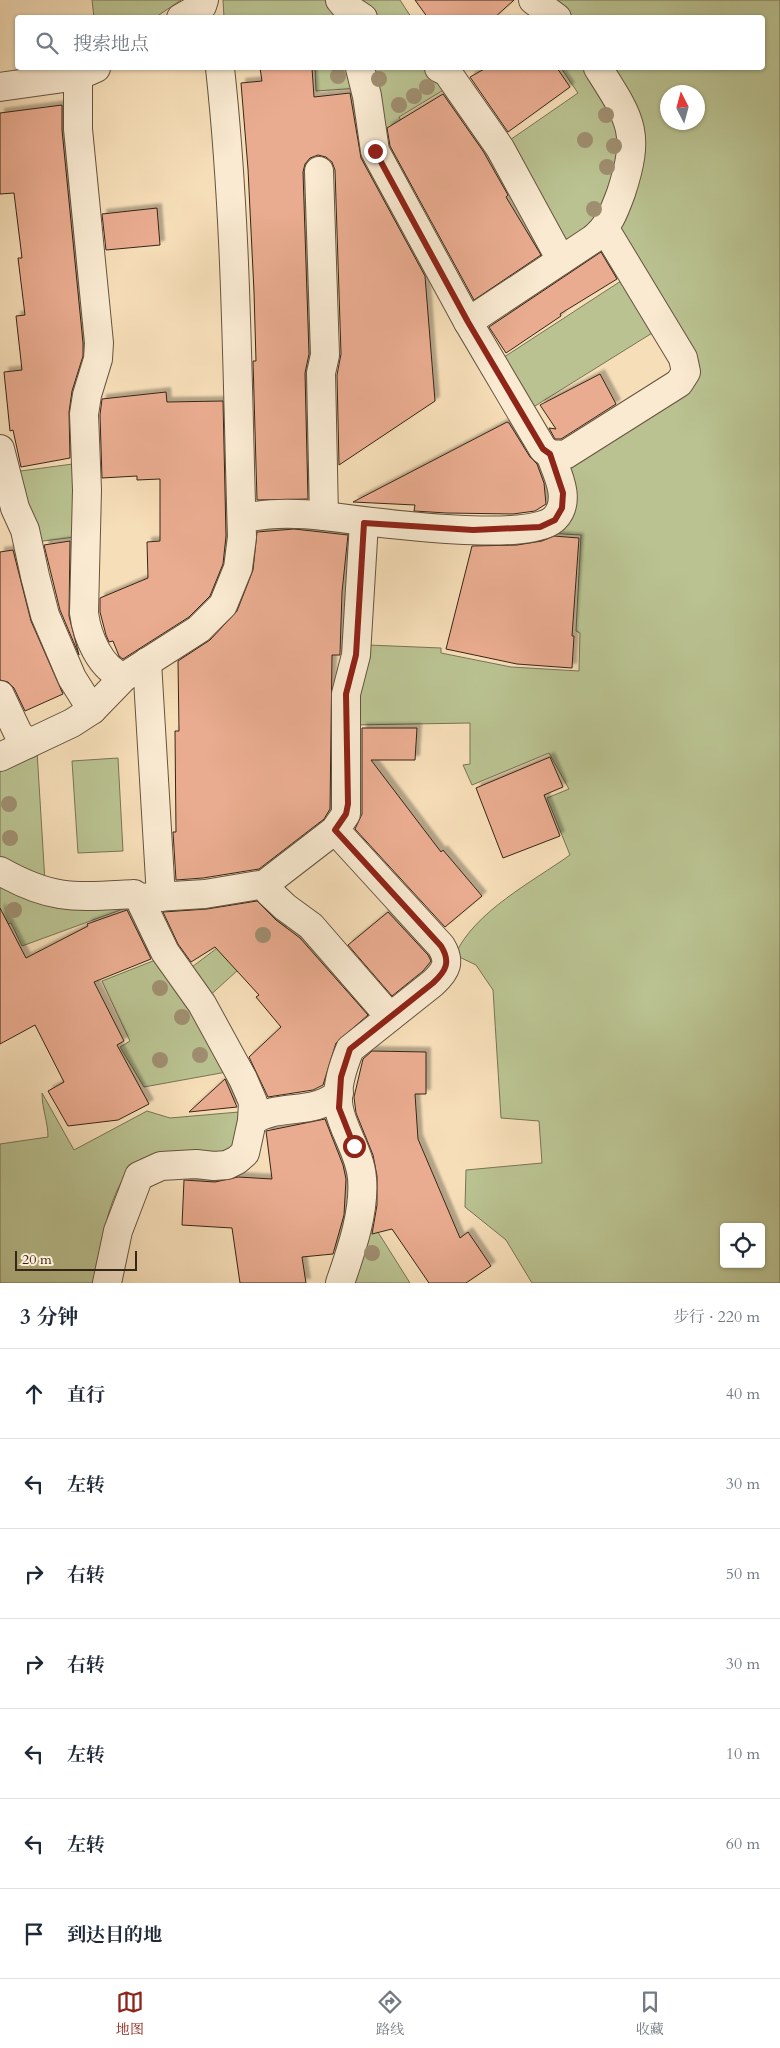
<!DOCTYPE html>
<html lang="zh">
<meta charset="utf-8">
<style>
body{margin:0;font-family:Cardo,"Noto Serif SC",serif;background:#f2f2f3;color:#1f2937}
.controls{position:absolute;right:15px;bottom:15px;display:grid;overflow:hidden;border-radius:5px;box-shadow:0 1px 4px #0004}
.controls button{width:45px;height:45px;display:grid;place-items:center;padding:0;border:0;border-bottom:1px solid #e0e1e3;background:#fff;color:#1f2937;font:25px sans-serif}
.compass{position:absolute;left:660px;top:85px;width:45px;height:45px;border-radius:50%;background:#fff;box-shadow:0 1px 4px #0004;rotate:354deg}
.scale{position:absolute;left:15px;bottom:12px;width:122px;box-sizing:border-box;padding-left:5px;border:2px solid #362617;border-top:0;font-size:14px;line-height:18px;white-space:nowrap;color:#362617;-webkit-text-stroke:4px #f9ead1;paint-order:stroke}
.stop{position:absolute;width:15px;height:15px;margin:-11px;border:4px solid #8f2418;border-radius:50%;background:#fff}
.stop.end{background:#8f2418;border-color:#fff;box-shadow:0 1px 5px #0008}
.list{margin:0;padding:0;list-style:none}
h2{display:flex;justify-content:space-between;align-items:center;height:65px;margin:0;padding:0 20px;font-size:21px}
h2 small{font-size:16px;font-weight:400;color:#747a83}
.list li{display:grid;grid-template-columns:32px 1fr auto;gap:15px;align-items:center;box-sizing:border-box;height:90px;padding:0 20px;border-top:1px solid #e0e1e3}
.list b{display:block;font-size:19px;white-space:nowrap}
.list em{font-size:16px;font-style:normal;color:#747a83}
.icon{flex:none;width:28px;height:28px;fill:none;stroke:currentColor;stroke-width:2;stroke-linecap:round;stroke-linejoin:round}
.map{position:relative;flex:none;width:780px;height:1283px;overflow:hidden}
.search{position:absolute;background:#fff;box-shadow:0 1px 4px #0004;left:15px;right:15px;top:15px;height:55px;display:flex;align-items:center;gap:12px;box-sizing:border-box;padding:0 18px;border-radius:5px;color:#747a83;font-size:19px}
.sheet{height:695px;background:#fff}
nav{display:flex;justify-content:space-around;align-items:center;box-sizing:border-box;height:70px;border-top:1px solid #e0e1e3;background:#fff;font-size:14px;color:#747a83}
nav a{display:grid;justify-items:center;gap:2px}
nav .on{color:#8f2418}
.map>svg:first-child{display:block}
.green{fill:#bac291;stroke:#787454;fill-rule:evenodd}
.building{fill:#eaac90;stroke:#362617;filter:url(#shadow)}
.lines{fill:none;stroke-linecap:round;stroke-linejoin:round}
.minor-casing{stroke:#66543f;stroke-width:30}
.minor{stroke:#f9ead1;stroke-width:28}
.tree{fill:#9f8e70}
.route{stroke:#8f2418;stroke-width:6}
</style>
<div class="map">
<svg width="780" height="1283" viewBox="0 0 780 1283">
<defs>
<filter id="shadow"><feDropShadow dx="4.5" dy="-4.5" stdDeviation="1" flood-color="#0004"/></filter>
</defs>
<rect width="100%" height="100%" fill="#f6deb8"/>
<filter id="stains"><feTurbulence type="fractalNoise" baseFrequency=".004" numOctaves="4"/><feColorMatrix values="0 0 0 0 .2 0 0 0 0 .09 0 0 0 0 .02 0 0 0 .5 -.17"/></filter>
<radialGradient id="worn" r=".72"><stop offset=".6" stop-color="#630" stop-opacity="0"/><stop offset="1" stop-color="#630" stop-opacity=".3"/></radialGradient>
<g class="green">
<polygon points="92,0 181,0 156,17 94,18"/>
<polygon points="223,0 332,0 338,17 224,17"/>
<polygon points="347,0 400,0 411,17 372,17"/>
<path d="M554,0h226v1283h-248l-26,-43 -41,-33 1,-37 76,-7 -3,-42 -38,-3 -8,-128 -17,-25 -21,-10c19,-43 77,-73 115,-100l-23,-57 22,-9 -20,-36 -77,32 -9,-20 7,-1v-41l-118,2 16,-80 73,3v5l70,14 68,4 1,-38 -4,-2 5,-96 -53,-3 15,-3 17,-62 122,-80 -66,-150 19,-68 -29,-101h156v-50l-192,-1zM668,92h30v30h-30zM724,1227h37v37h-37z"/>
<polygon points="315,68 354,68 360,88 316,91"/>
<polygon points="365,68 424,68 436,77 445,89 399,117 428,167 401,187 387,167"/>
<polygon points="561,68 593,68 622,119 611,207 568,247 507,142 578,93"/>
<polygon points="624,279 657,330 527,411 498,361"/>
<polygon points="80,463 75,537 35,542 13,472"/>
<polygon points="37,751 45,882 0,861 0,769"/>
<polygon points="118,758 123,851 78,853 72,761"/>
<polygon points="0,880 134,905 22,946 11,923 0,927"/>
<polygon points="274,905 292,921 206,999 188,970"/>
<polygon points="158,959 232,1071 144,1087 120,1047 130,1041 102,981"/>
<path d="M42,1093l32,57 73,-39 23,7 69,-6v13l-7,26 -107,25c-20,31 -23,71 -31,107h-94v-139l48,-7c0,-15 -6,-28 -6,-44z"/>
<polygon points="367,1226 376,1229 410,1283 347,1283"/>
</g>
<g class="building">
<polygon points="415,0 514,0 494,18 428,18"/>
<polygon points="260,68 312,68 314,97 350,93 361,158 425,276 435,401 339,465 337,375 341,354 335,170 332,162 326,157 318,155 310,158 305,164 303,172 309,354 305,373 308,499 257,500 253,361 256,361 254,292 248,169 241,83 262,81"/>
<polygon points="486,68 557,68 570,87 508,132 470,77"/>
<polygon points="443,94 483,151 508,195 506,197 541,255 474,300 390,146 387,128"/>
<polygon points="62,105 62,130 83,343 83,356 72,391 69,412 70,458 21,467 13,430 10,431 4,372 22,370 16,316 25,315 18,258 22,258 14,193 0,194 0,113"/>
<polygon points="157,208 160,245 106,250 102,214"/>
<polygon points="601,252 617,279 560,314 561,316 506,353 489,327"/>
<polygon points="600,374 616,404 561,439 555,439 549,428 556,429 540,405"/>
<polygon points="166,392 167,402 223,401 226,536 223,564 210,596 189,617 123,659 119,656 113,641 109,642 106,635 100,612 100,598 148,578 147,542 160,541 160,479 137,480 137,476 102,478 100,415 102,399"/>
<polygon points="507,422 509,423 530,457 537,464 544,483 546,504 535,511 513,514 447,513 414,511 415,505 353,502"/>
<polygon points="294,529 348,535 342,592 340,653 340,655 332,655 330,809 324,819 259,869 203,878 176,880 173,832 176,832 175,731 179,731 178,661 210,640 237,611 253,570 257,532"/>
<polygon points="554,536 579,538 572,636 574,636 572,668 517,664 446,649 472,546 517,545 542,541"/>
<polygon points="70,541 69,616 79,655 60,610 44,545"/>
<polygon points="13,550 31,621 63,694 25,711 14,688 8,682 0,680 0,552"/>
<polygon points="362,728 417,728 415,760 371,760 441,852 443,850 482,896 445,927 355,829 362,814"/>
<polygon points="550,757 563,787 544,795 560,836 503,858 476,788"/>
<polygon points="257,901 276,920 300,938 368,1015 336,1043 323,1085 313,1090 268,1097 249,1057 281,1027 256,997 259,995 215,947 191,962 178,944 163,912 207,909"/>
<polygon points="0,908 26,958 88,926 87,924 127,910 151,959 94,982 124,1041 117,1045 149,1104 118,1120 68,1126 48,1091 64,1082 35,1025 0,1044"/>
<polygon points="388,912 428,955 431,961 423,971 392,996 348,945"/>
<polygon points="372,1051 426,1052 426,1094 415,1094 418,1139 460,1238 468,1232 491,1266 466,1283 429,1283 392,1229 372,1234 377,1205 377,1176 373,1155 356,1113 354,1097 363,1059"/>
<polygon points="225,1079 237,1107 189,1112"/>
<polygon points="325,1119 343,1165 346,1179 344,1215 333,1254 302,1257 306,1283 240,1283 232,1228 182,1225 184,1180 215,1182 238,1177 272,1179 266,1131"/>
</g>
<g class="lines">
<defs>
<g id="minor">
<polyline points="340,0 345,6 363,18"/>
<polyline points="533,0 557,18"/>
<polyline points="181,18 202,6 204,0"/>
<path d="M360,68l7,28 8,55 93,171 125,-83c16,-13 21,-27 28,-46 20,-61 10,-73 -23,-125"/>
<polyline points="439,68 447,72 500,148 561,260"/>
<path d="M78,76v53l21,214 -1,16 -11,36 -3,19 3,76 -3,123c3,23 16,56 40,64"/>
<polyline points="0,87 78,76 96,68"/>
<polyline points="319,171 325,355 321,373 324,516"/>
<polyline points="468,322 543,449 550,454 565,455 679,383 686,372 683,358 605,229"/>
<polyline points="0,449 15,508 25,530 35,576 45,615 72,678 92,710"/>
<path d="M242,519c25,-7 57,-6 83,-3 39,5 206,29 230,2 17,-18 2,-45 -5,-64"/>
<polyline points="147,662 161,897"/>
<polyline points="0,695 18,733 28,744"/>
<path d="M0,757l72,-34 20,-13 32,-33 75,-48 24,-24 15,-37 4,-31c-5,-157 -5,-314 -22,-469"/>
<path d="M335,830l106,116c10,16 5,25 -8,37l-83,66c-7,17 -15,41 -11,60 5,24 21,44 23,69 3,34 -11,73 -22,105"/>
<path d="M0,871c53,30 76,26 134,23l5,4 26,54 37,52 41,75 10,23 -1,19 -7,32 -8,7 -10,5 -13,1 -18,-2 -35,2 -22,10 -21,55 -11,52"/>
<polyline points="265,884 269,892 285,907 311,926 390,1017"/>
<polyline points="139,898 205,894 265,884 335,830 346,814 346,694 356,655 364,523"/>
<path d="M252,1121c27,-19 61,-4 87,-28"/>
</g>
</defs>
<use href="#minor" class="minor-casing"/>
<use href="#minor" class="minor"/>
</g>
<g class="tree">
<circle cx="338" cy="76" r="8"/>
<circle cx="379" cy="79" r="8"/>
<circle cx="427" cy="87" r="8"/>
<circle cx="414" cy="96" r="8"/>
<circle cx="399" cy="105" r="8"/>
<circle cx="606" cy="115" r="8"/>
<circle cx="585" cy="140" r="8"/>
<circle cx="614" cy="146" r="8"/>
<circle cx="607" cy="167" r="8"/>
<circle cx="594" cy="209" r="8"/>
<circle cx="9" cy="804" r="8"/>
<circle cx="10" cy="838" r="8"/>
<circle cx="14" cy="910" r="8"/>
<circle cx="263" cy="935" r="8"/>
<circle cx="160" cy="988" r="8"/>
<circle cx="182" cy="1017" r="8"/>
<circle cx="200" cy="1055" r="8"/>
<circle cx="160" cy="1060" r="8"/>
<circle cx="372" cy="1253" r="8"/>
</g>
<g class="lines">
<path class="route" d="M354,1146l-15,-38 2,-31 9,-28 83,-66c13,-12 18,-21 8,-37l-106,-116 11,-16 2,-10 -2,-110 10,-39 8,-132 109,7 67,-3 15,-7 7,-12 1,-15 -13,-39 -7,-5 -75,-127 -93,-171"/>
</g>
<rect width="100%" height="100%" filter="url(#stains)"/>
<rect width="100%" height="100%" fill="url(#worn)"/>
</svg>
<div class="controls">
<button><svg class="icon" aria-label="locate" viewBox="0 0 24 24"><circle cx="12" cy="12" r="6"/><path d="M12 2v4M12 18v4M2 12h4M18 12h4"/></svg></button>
</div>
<svg class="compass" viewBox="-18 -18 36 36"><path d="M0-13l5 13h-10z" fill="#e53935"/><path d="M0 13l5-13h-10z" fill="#747a83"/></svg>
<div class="scale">20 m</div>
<div class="stop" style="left:354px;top:1146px"></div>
<div class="stop end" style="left:375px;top:151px"></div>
<div class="search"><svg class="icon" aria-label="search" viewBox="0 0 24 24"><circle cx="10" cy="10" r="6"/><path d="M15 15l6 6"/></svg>搜索地点</div>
</div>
<section class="sheet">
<h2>3 分钟<small>步行 · 220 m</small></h2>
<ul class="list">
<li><svg class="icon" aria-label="ahead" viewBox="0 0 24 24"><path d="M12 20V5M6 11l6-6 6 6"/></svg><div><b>直行</b></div><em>40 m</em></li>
<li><svg class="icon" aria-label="left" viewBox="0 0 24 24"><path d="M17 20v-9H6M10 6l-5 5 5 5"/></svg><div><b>左转</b></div><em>30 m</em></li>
<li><svg class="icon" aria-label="right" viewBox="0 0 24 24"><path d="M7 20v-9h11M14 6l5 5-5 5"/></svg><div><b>右转</b></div><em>50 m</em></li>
<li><svg class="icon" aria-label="right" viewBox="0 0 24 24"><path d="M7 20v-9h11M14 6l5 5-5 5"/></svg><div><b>右转</b></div><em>30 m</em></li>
<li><svg class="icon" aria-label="left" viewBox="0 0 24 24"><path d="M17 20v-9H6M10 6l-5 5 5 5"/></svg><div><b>左转</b></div><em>10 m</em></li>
<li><svg class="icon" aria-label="left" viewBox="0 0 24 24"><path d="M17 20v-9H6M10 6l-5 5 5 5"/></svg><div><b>左转</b></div><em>60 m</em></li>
<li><svg class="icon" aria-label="arrive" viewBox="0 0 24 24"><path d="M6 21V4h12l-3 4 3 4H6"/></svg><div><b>到达目的地</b></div></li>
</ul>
</section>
<nav>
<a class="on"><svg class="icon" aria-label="map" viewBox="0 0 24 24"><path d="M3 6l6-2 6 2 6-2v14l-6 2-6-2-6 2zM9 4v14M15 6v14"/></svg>地图</a>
<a><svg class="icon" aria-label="directions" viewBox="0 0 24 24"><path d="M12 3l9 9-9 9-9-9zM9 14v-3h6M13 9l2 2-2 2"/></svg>路线</a>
<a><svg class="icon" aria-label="saved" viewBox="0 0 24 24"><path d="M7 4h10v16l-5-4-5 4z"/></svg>收藏</a>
</nav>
